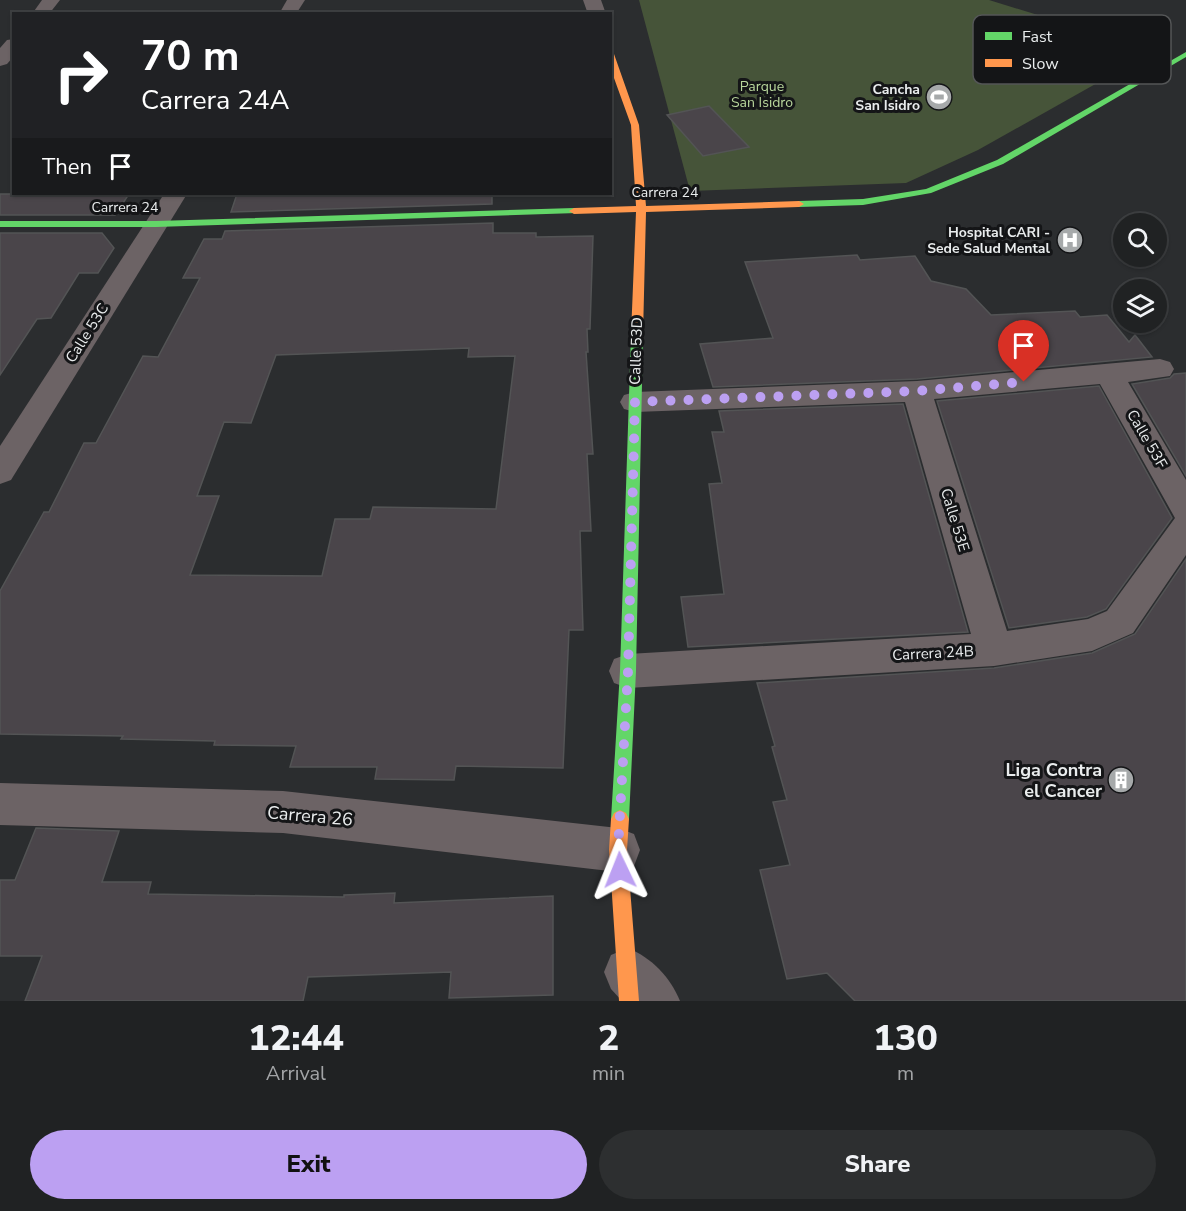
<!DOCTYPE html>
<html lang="en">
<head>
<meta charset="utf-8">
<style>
	:root { --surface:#202223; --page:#2d2f30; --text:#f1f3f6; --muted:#a2a4a6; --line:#3d3f41; --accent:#bca0f2 }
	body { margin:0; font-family:"Nunito Sans",sans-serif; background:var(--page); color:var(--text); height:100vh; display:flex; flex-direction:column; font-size:22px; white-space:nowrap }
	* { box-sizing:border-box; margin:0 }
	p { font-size:20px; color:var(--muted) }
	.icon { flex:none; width:33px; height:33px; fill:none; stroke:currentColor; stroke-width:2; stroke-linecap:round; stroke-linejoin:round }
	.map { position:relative; height:1001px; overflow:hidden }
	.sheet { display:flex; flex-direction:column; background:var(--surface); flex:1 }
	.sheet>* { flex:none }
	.banner { position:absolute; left:12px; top:12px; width:600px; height:183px; border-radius:0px; box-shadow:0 2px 4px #0004,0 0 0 2px var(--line); background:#202124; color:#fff; overflow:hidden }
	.tools { position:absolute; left:1113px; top:213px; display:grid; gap:12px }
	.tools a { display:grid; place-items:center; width:54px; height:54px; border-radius:50%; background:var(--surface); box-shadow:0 2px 4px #0004,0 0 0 2px var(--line); font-size:30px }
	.pin { position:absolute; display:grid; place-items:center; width:51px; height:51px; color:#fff; margin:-62px -26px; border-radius:50% 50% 50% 0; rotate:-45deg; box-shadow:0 0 6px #0007 }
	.pin .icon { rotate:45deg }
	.me { position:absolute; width:66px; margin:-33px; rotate:358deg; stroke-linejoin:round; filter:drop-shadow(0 0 4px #0008) }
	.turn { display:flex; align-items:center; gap:21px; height:126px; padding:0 30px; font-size:27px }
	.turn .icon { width:78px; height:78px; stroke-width:2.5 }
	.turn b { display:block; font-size:42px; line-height:51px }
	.then { display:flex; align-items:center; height:57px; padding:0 30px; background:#0003; gap:12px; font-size:22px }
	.eta { display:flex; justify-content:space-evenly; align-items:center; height:102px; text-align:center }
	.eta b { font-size:36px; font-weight:800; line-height:42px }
	.cta { display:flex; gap:12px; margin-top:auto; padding:12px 30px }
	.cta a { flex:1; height:69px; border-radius:36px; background:var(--accent); color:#111; font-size:24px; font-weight:800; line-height:69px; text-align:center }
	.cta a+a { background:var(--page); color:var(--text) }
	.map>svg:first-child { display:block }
	.green { fill:#465439 }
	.building { fill:#4a454a; stroke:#535455; stroke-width:1.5; fill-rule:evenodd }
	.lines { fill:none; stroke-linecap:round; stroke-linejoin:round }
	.street { fill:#6c6365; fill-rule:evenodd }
	.fast { fill:#63d668; fill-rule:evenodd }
	.slow { fill:#ff974d; fill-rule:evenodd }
	.route { stroke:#bca0f2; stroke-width:10; stroke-dasharray:0 18 }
	.labels { text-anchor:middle; stroke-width:6; stroke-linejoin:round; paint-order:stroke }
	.far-park-label { font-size:14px; fill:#b9d79c; stroke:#141517 }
	.far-poi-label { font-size:14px; font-weight:bold; fill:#e9eced; stroke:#141517; text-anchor:end }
	.far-street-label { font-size:14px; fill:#e9eced; stroke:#141517 }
	.street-label { font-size:15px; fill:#e9eced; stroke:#141517 }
	.near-poi-label { font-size:18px; font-weight:bold; fill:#e9eced; stroke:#141517; text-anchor:end }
	.near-street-label { font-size:18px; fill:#e9eced; stroke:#141517 }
	.key { fill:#141517; stroke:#545657; stroke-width:1.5 }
	.key-label { font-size:16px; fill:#e9eced }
</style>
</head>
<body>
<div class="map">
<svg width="1186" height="1001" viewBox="0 0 1186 1001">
	<rect width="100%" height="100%" fill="#2b2d2f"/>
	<!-- green -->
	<path class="green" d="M639,0H989L1154,51L978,150L906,183L690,191Z"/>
	<!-- building -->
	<g class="building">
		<path d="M709,106L749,147L703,156L667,115Z"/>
		<path d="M0,194H129L115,215H0Z"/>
		<path d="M237,194H492V204L231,212Z"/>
		<path d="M493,223V233H536V237L593,236L590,329H587L588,352H586L593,454H587L591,531H580L583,630H569L563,768L456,766L454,780L375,779L377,767H290L296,746L214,745L215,741L121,739L123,736L0,734V591L44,512H49L84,443H96L143,356L158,357L200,278H183L204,239H222L225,231ZM469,348L468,357L515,356L496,509L373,507L370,519H335L322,576L190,575L219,496H197L224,422L251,423L276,355Z"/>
		<path d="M0,233H102L114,248L98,273H79L51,318L37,319L0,375Z"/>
		<path d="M857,255L860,260L915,256L931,281L966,289L991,315L1075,311L1080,317L1107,315L1129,342L1135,335L1152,357L917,379L713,387L700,344L773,338L745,262Z"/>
		<path d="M1186,373V476L1132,384L1170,378L1174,374Z"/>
		<path d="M1099,386L1172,518L1106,609L1087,617L1009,628L937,401Z"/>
		<path d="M903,404L968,632L688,647L681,597L724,594L709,484L722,483L712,432H724L719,411Z"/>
		<path d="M1186,559V1001H855L827,973L787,979L760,870L790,865L773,802L787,800L772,747L775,746L757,683L994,668L1092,653L1135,634Z"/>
		<path d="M36,828L119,831L102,882H151L148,894L344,897V895L395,893L394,903L553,896V995L449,998L451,972L308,977L303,1001H25L42,956H0V880H15Z"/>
	</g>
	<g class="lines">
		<!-- street -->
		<g class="street">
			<path d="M42,0H60L49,14H32Z"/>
			<path d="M287,0H305L296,14H279Z"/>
			<path d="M583,0H601L606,14H588Z"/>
			<path d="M14,39V56L7,64L0,66V48L7,40Z"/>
			<path d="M164,194H187L11,480L0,484V446Z"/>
			<path d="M1160,359L1170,362L1174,369L1170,376L1128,382L1186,480V555L1133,633L1092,651L994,666L628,688L614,683L609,671L614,659L628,654L971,634L905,402L635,412L624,409L620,402L624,395L635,392L917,381ZM1100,384L1175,518L1107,611L1088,619L1007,631L934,399Z"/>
			<path d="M0,783L283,791L618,828L634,834L640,850L634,866L618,872L283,833L0,825Z"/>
			<path d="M628,948C652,958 670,977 680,1001H622L611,989L604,972L611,955Z"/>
		</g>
		<!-- fast -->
		<g class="fast">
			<path d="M1186,52V57L1003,164L931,193L863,205L799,207L794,204L799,201L863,199L926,189L997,160Z"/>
			<path d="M574,208L579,211L577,213L156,227H0V221H156Z"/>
			<path d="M637,331L643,335L636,671L629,819L626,825L620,828L614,825L611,819L620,671L631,335Z"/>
		</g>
		<!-- slow -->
		<g class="slow">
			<path d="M610,52L614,54L639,125L646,206L799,201L804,204L799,207L646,212L643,335L637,339L631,335L636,212L574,214L569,211L574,208L636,206L631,125L610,67Z"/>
			<path d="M620,810L626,813L629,819L627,850L639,1001H619L609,850L611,819L614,813Z"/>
		</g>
	</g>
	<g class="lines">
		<!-- route -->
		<path class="route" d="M620,870L618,850L628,671L635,402L917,391L1024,382"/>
	</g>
	<!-- icons -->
	<defs>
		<symbol id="stadium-disc" viewBox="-11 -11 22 22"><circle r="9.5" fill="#a6a9aa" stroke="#141517"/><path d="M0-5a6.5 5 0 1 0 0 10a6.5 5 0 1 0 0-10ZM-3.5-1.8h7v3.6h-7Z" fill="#fff"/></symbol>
		<symbol id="hospital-disc" viewBox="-11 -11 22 22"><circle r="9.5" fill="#a6a9aa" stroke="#141517"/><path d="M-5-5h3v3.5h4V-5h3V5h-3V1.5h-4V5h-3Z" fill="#fff"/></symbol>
		<symbol id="building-disc" viewBox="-11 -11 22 22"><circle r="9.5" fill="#a6a9aa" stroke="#141517"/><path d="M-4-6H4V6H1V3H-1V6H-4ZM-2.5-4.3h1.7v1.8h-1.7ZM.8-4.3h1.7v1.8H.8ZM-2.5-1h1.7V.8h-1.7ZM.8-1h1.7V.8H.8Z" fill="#fff"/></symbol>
	</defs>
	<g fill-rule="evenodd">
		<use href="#stadium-disc" x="924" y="82" width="30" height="30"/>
		<use href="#hospital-disc" x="1055" y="225" width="30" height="30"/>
		<use href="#building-disc" x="1106" y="765" width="30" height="30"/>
	</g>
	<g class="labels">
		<!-- far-park labels -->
		<g class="far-park-label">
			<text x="762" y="91">Parque<tspan x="762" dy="16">San Isidro</tspan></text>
		</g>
		<!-- far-poi labels -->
		<g class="far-poi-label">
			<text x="920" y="94">Cancha<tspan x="920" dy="16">San Isidro</tspan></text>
			<text x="1050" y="237">Hospital CARI -<tspan x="1050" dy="16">Sede Salud Mental</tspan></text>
		</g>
		<!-- far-street labels -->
		<g class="far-street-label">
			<text x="665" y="197">Carrera 24</text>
			<text x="125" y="212">Carrera 24</text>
		</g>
		<!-- street labels -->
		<g class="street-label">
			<text transform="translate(87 333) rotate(-58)" y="5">Calle 53C</text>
			<text transform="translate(636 351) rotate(-88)" y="5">Calle 53D</text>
			<text transform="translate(1147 439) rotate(60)" y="5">Calle 53F</text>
			<text transform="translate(955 520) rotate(73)" y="5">Calle 53E</text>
			<text transform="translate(933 653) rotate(-3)" y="5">Carrera 24B</text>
		</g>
		<!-- near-poi labels -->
		<g class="near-poi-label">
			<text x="1102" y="776">Liga Contra<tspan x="1102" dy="21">el Cancer</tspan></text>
		</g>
		<!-- near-street labels -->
		<g class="near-street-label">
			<text transform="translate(310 816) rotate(5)" y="6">Carrera 26</text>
		</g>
	</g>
	<!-- legend -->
	<rect x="973" y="15" width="198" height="69" rx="9" class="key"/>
	<rect x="985" y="32" width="27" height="8" fill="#63d668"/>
	<rect x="985" y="59" width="27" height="8" fill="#ff974d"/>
	<g class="key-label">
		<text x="1022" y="42">Fast</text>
		<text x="1022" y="69">Slow</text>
	</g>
</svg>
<div class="tools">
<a><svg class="icon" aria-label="search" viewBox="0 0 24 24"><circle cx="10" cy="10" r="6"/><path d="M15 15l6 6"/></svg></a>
<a><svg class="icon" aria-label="layers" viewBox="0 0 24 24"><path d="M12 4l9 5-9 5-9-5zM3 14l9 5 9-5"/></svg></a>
</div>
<div class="pin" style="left:1024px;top:382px;background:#d93025"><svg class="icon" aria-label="arrive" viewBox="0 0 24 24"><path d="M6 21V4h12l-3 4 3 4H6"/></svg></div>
<svg class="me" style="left:620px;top:870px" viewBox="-20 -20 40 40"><path d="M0-17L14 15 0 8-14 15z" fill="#bca0f2" stroke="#fff" stroke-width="4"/></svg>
<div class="banner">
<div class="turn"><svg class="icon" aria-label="right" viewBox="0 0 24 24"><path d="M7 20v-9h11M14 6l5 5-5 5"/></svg><div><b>70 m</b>Carrera 24A</div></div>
<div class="then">Then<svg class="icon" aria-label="arrive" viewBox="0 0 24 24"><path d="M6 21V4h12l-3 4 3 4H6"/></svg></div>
</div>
</div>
<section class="sheet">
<div class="eta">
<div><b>12:44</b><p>Arrival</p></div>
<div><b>2</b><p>min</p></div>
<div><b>130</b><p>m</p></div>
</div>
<div class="cta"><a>Exit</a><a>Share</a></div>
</section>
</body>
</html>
